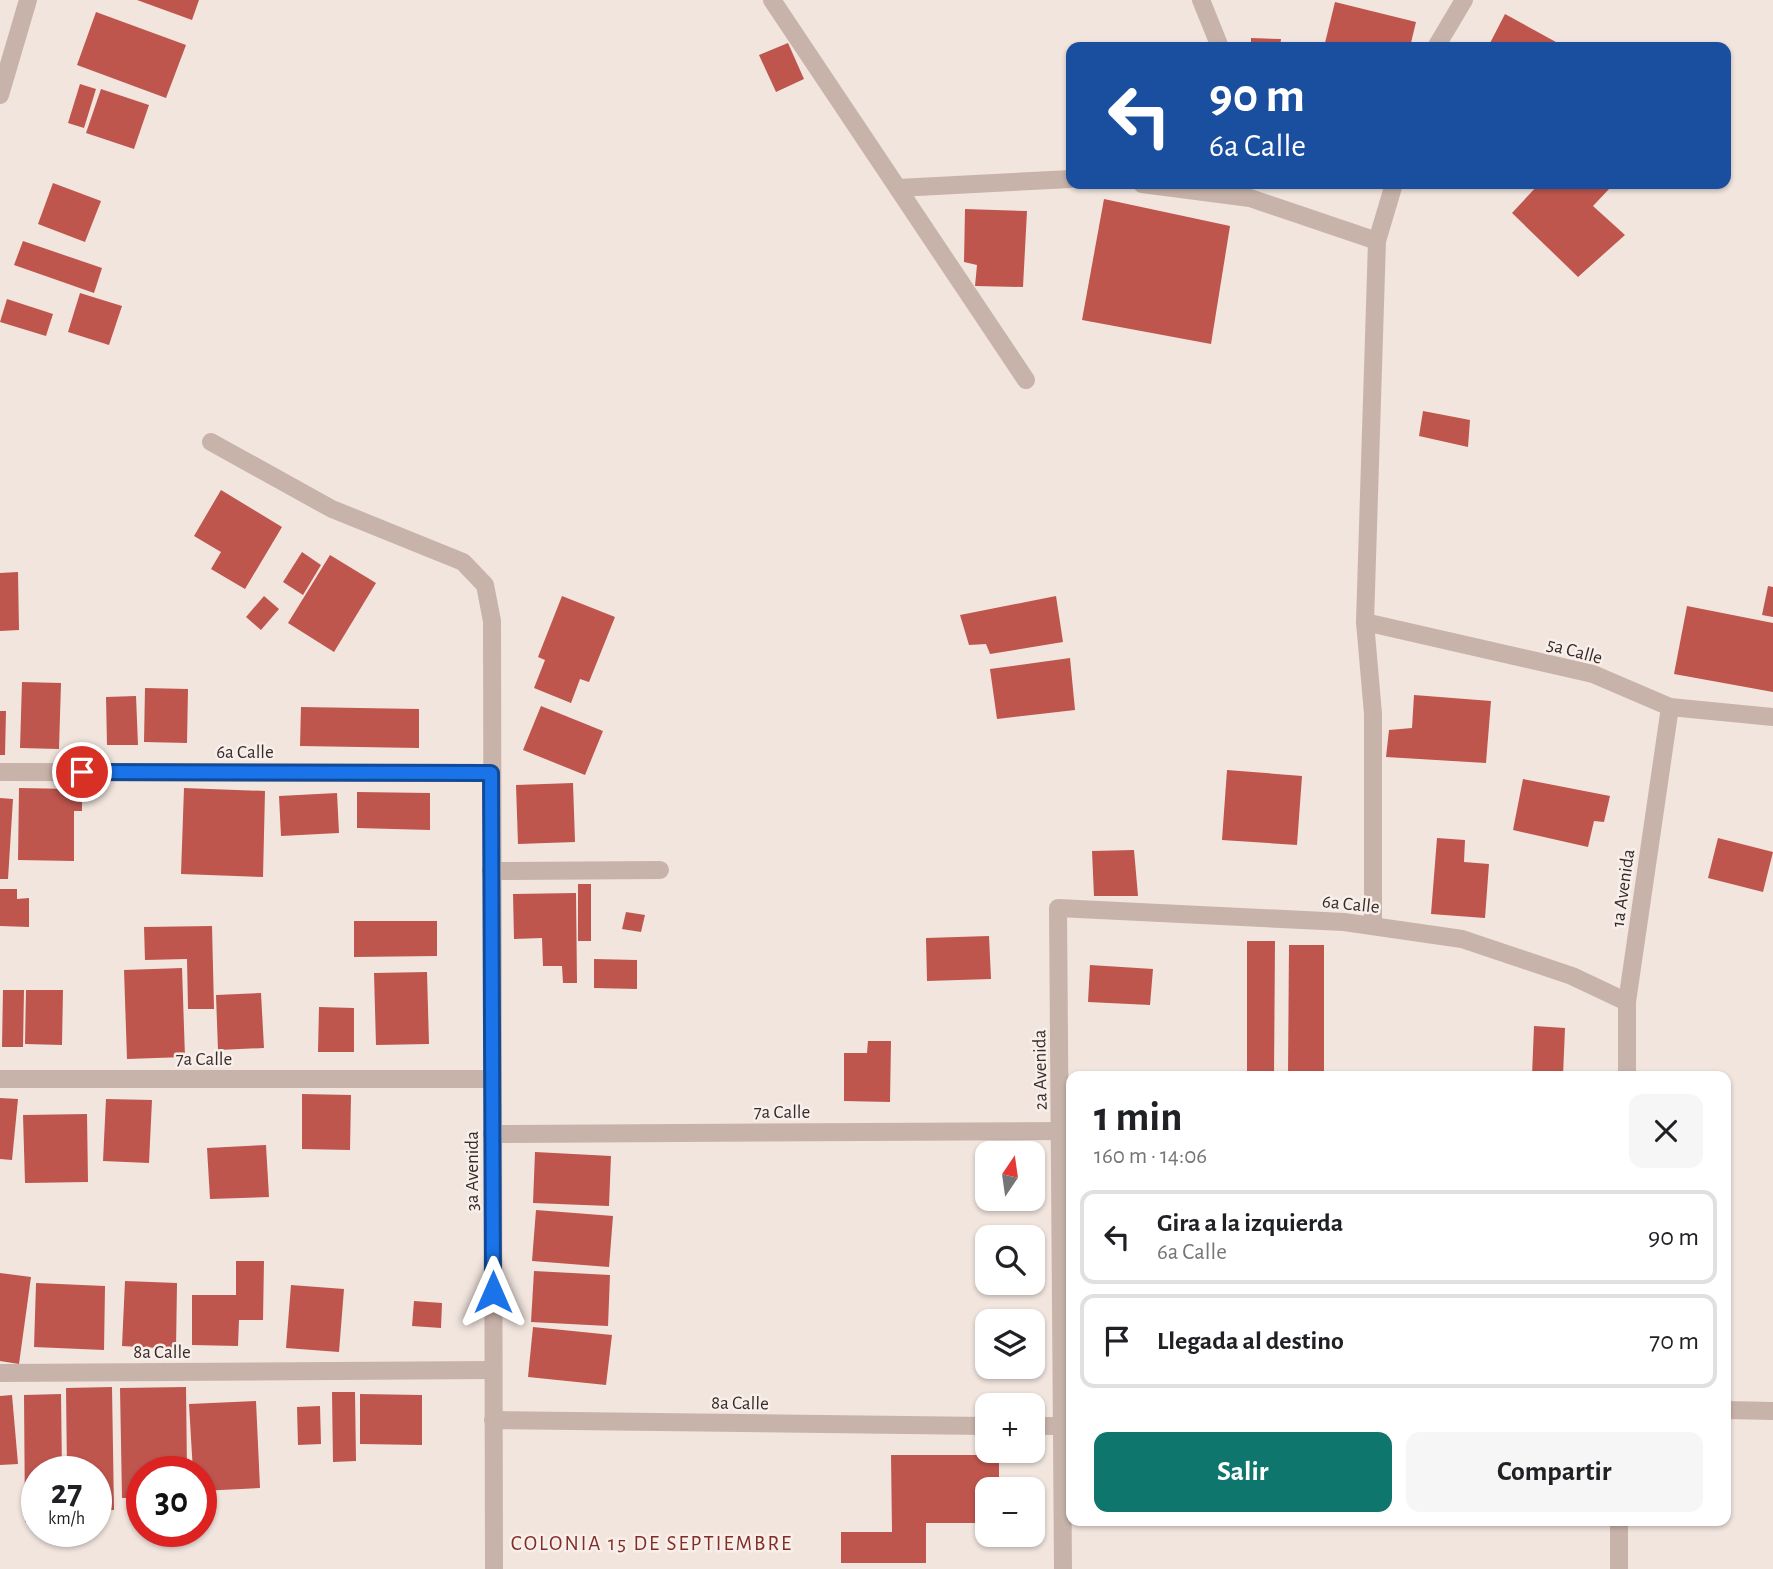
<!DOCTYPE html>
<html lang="es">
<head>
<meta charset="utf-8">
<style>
	:root { --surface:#fff; --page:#f6f6f6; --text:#202124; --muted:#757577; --line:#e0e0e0; --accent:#0f766e }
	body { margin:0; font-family:"Alegreya Sans",sans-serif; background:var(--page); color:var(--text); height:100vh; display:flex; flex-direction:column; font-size:26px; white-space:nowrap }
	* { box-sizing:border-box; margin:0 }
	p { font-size:23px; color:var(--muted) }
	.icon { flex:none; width:38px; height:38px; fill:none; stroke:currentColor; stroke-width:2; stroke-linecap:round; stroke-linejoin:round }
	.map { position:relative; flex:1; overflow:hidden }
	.sheet { position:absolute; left:1066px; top:1071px; width:665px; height:455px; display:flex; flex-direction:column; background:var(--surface); border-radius:14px; box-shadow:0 2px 5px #0004 }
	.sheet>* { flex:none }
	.hud { position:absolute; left:1066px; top:42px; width:665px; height:147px; border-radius:14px; box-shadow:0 2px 5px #0004; background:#1a4fa0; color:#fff; overflow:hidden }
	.needle { width:46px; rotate:13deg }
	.fabs { position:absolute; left:975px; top:1141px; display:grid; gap:14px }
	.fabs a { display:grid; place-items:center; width:70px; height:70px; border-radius:14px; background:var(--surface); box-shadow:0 2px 5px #0004; font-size:35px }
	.speed { position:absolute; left:21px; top:1456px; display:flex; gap:14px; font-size:35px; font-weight:700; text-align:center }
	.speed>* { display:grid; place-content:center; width:91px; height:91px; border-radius:50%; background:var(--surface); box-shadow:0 2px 5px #0004; line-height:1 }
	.speed small { font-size:18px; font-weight:400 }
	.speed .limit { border:10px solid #d22; background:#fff; color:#111 }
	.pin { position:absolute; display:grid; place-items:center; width:60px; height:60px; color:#fff; margin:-30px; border:4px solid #fff; border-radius:50%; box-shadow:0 2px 7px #0007 }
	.me { position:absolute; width:77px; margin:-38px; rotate:0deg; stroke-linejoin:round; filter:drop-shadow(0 0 5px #0008) }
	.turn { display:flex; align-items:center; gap:24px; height:147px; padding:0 28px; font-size:32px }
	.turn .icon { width:91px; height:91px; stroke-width:2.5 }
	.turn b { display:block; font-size:49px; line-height:60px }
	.round { display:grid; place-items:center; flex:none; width:74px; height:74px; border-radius:14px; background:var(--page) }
	.summary { display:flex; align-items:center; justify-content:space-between; height:119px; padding:0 28px }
	h1 { font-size:42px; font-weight:700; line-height:52px }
	.primary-button { display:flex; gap:14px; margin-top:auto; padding:14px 28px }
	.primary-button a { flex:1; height:80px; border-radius:14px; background:var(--accent); color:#fff; font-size:28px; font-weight:700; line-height:80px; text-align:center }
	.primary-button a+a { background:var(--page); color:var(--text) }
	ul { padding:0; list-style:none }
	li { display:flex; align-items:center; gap:21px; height:94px; margin:0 14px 10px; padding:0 14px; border:4px solid var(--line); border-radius:14px }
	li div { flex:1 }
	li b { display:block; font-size:26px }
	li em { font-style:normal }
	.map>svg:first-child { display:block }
	.building { fill:#bf564e }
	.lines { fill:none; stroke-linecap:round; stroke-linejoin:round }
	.street { stroke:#c8b3aa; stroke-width:18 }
	.route-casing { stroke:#114b97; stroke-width:18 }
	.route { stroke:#1a73e8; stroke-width:12 }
	.labels { text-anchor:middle; stroke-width:5; stroke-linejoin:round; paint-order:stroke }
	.street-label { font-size:19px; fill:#362b29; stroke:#f9efea }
	.neighbourhood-label { font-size:21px; letter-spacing:2px; fill:#812d27; stroke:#f9efea }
</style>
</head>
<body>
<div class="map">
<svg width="1773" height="1569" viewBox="0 0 1773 1569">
	<rect width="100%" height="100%" fill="#f1e5de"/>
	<!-- building -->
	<g class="building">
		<path d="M137,0H199L192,20Z"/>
		<path d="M1335,2L1416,22L1410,47H1324Z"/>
		<path d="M96,12L186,45L166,98L77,65Z"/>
		<path d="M1505,14L1565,47H1488Z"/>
		<path d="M1251,38L1281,39L1280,47H1251Z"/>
		<path d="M788,43L804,79L776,92L759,55Z"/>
		<path d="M80,84L96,89L84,128L68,123Z"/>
		<path d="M101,89L149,105L134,149L86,133Z"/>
		<path d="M53,183L101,201L85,242L38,224Z"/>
		<path d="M1539,184H1604L1609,189L1593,206L1625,235L1578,277L1512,213Z"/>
		<path d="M1104,199L1230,226L1211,344L1082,320Z"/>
		<path d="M965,209L1027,211L1023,287L975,286L977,265L964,262Z"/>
		<path d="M23,241L102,268L94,293L14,265Z"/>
		<path d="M80,293L122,306L109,345L68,332Z"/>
		<path d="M7,299L53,314L46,336L0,322Z"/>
		<path d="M1423,411L1470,420L1468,447L1419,436Z"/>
		<path d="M221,490L282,527L245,589L211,569L221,552L194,536Z"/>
		<path d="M302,552L321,565L303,595L283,582Z"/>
		<path d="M330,555L376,583L334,652L288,623Z"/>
		<path d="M18,572L19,630L0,631V573Z"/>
		<path d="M1768,586L1773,587V617L1762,615Z"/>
		<path d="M264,596L279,609L261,630L246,617Z"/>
		<path d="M562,596L615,617L589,682L580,679L571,703L534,688L545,660L538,657Z"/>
		<path d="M1056,596L1063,642L990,654L986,644L969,645L960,615Z"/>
		<path d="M1687,606L1773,623V692L1674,674Z"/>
		<path d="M1070,658L1075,710L997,719L990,669Z"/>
		<path d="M22,682L61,683L59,749L20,748Z"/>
		<path d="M145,688L188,689L187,743L144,742Z"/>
		<path d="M1414,695L1491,701L1486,763L1386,757L1389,730L1412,728Z"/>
		<path d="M136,696L138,745H107L106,697Z"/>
		<path d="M541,706L603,731L585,775L523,750Z"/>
		<path d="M301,707L419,709V748L300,746Z"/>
		<path d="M0,711H6L5,755H0Z"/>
		<path d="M1227,770L1302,776L1297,845L1222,840Z"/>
		<path d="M1523,779L1610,796L1604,822L1594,821L1588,847L1513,830Z"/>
		<path d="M573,783L575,842L518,844L516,785Z"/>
		<path d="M19,788L73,789V796H82V811H74V861L18,860Z"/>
		<path d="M184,788L265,791L263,877L181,874Z"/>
		<path d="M357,792L430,793V830L357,828Z"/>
		<path d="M337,793L339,833L281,836L279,796Z"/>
		<path d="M0,798L13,799L8,879H0Z"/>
		<path d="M1437,838L1465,840L1464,862L1489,864L1485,918L1431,914Z"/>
		<path d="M1718,838L1773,852L1763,892L1708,878Z"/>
		<path d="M1134,850L1138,896H1094L1092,851Z"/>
		<rect x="578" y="884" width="13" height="57"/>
		<path d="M0,889H17V899L29,898V927L0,926Z"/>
		<path d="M576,893L577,983H563L562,966H543L542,938L514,939L513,894Z"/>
		<path d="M626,912L645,915L641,932L622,929Z"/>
		<path d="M354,921H437V956L354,957Z"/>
		<path d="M212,926L214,1009H188L187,959L145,960L144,927Z"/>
		<path d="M989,936L991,979L927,981L926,938Z"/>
		<path d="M1247,941H1275L1274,1076H1247Z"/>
		<path d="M1289,945H1324V1076H1288Z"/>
		<path d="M594,959L637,960V989L594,988Z"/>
		<path d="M1090,965L1153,969L1150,1005L1088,1002Z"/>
		<path d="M182,968L185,1057L127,1059L124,970Z"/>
		<path d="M427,972L429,1044L376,1045L374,973Z"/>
		<path d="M3,990H24L23,1047H2Z"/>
		<path d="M26,990H63L62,1045L25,1044Z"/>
		<path d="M261,993L264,1048L218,1050L216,995Z"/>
		<path d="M319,1007L354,1008V1052H318Z"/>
		<path d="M1534,1026L1565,1028L1563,1076H1532Z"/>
		<path d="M868,1041H891L890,1102L844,1101V1053H867Z"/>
		<path d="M302,1094L351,1095L350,1150L302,1149Z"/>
		<path d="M0,1098L18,1099L12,1160L0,1159Z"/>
		<path d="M106,1099L152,1100L149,1163L103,1161Z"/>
		<path d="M87,1114L88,1182L25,1183L23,1115Z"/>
		<path d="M266,1145L269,1197L210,1199L207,1148Z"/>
		<path d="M535,1152L611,1156L609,1206L533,1203Z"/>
		<path d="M536,1210L613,1216L609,1267L532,1261Z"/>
		<path d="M236,1261H264L263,1320H239L238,1346L192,1345V1295H236Z"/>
		<path d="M534,1271L610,1275L608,1326L531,1322Z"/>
		<path d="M0,1273L31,1277L19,1364L0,1361Z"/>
		<path d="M125,1281L177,1283L176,1349L122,1346Z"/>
		<path d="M36,1283L105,1286L104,1350L34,1347Z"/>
		<path d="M291,1285L344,1289L339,1352L286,1348Z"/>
		<path d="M414,1301L442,1303L441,1328L412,1326Z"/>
		<path d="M533,1327L612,1335L606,1385L528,1377Z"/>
		<path d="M112,1387L114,1510H96V1472H67L66,1388Z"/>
		<path d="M186,1387L187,1472H142V1498H122L120,1388Z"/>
		<path d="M332,1392H355L356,1461L333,1462Z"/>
		<path d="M61,1394L62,1472H37V1522H25L24,1395Z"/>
		<path d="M360,1394L422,1395V1445L360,1444Z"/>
		<path d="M12,1395L18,1464L0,1465V1396Z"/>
		<path d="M256,1401L260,1488L201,1491V1472H193L189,1404Z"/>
		<path d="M320,1406L321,1444L298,1445L297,1407Z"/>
		<path d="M891,1455H999V1489H987V1523H926V1563H841V1532H892Z"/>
	</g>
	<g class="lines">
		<!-- street -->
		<g class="street">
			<path d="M772,0L1026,380"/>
			<path d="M1201,0L1220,47"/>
			<path d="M1436,47L1464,0"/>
			<path d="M0,95L28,0"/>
			<path d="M1142,184L1250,198L1377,241"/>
			<path d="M898,188L1071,179"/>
			<path d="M211,442L332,509L463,562L485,585L492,621L494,1569"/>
			<path d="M1365,622L1593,674L1670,707L1773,717"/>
			<path d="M0,772L491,773"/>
			<path d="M491,871L660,870"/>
			<path d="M1373,926V714L1365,622L1377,241L1394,184"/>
			<path d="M1627,1076V1002L1670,707"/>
			<path d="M0,1079H492"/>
			<path d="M492,1134L1071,1131"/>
			<path d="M0,1373L493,1370"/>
			<path d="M1726,1410L1773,1411"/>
			<path d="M493,1420L987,1426"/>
			<path d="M1032,1426H1071"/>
			<path d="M1619,1521V1569"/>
			<path d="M1063,1569L1058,908L1344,922L1462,939L1572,976L1627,1002"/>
		</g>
	</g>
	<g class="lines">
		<defs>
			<path id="route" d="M82,772L491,773L493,1292"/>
		</defs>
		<!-- route casing -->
		<use href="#route" class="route-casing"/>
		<!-- route -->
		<use href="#route" class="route"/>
	</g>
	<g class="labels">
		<!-- street labels -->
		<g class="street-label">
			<text transform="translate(1575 650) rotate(15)" y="7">5a Calle</text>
			<text x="245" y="758">6a Calle</text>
			<text transform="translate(1622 888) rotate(-82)" y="7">1a Avenida</text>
			<text transform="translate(1351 903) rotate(6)" y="7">6a Calle</text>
			<text x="204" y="1065">7a Calle</text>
			<text transform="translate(1039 1070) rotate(-91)" y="7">2a Avenida</text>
			<text x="782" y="1118">7a Calle</text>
			<text transform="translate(471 1171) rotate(-90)" y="7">3a Avenida</text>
			<text x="162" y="1358">8a Calle</text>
			<text transform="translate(740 1402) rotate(1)" y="7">8a Calle</text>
		</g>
		<!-- neighbourhood labels -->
		<g class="neighbourhood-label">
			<text x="652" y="1550">COLONIA 15 DE SEPTIEMBRE</text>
		</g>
	</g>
</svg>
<div class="fabs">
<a><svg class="needle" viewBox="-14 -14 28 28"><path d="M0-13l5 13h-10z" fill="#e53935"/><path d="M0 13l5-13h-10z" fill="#757577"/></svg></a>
<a><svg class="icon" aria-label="search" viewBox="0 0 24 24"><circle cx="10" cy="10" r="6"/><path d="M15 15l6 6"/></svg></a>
<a><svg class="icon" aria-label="layers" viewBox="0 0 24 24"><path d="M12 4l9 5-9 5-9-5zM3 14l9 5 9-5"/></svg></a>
<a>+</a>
<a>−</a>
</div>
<div class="speed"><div>27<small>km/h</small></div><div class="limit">30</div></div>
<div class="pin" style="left:82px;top:772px;background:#d93025"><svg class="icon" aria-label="arrive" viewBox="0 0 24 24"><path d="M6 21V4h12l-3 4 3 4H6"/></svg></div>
<svg class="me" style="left:493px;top:1292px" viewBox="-20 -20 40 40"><path d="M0-17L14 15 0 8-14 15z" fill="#1a73e8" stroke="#fff" stroke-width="4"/></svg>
<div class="hud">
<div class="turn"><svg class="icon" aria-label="left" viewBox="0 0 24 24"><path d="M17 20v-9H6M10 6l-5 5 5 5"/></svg><div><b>90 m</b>6a Calle</div></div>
</div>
<section class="sheet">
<div class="summary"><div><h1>1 min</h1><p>160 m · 14:06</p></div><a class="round"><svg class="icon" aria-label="close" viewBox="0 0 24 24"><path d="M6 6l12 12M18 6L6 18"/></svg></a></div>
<ul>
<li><svg class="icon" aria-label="left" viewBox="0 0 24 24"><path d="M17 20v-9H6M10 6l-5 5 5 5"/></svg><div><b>Gira a la izquierda</b><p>6a Calle</p></div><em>90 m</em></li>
<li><svg class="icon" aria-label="arrive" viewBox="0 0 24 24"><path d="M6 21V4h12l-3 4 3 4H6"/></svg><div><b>Llegada al destino</b></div><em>70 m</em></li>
</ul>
<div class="primary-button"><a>Salir</a><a>Compartir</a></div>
</section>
</div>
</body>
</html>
